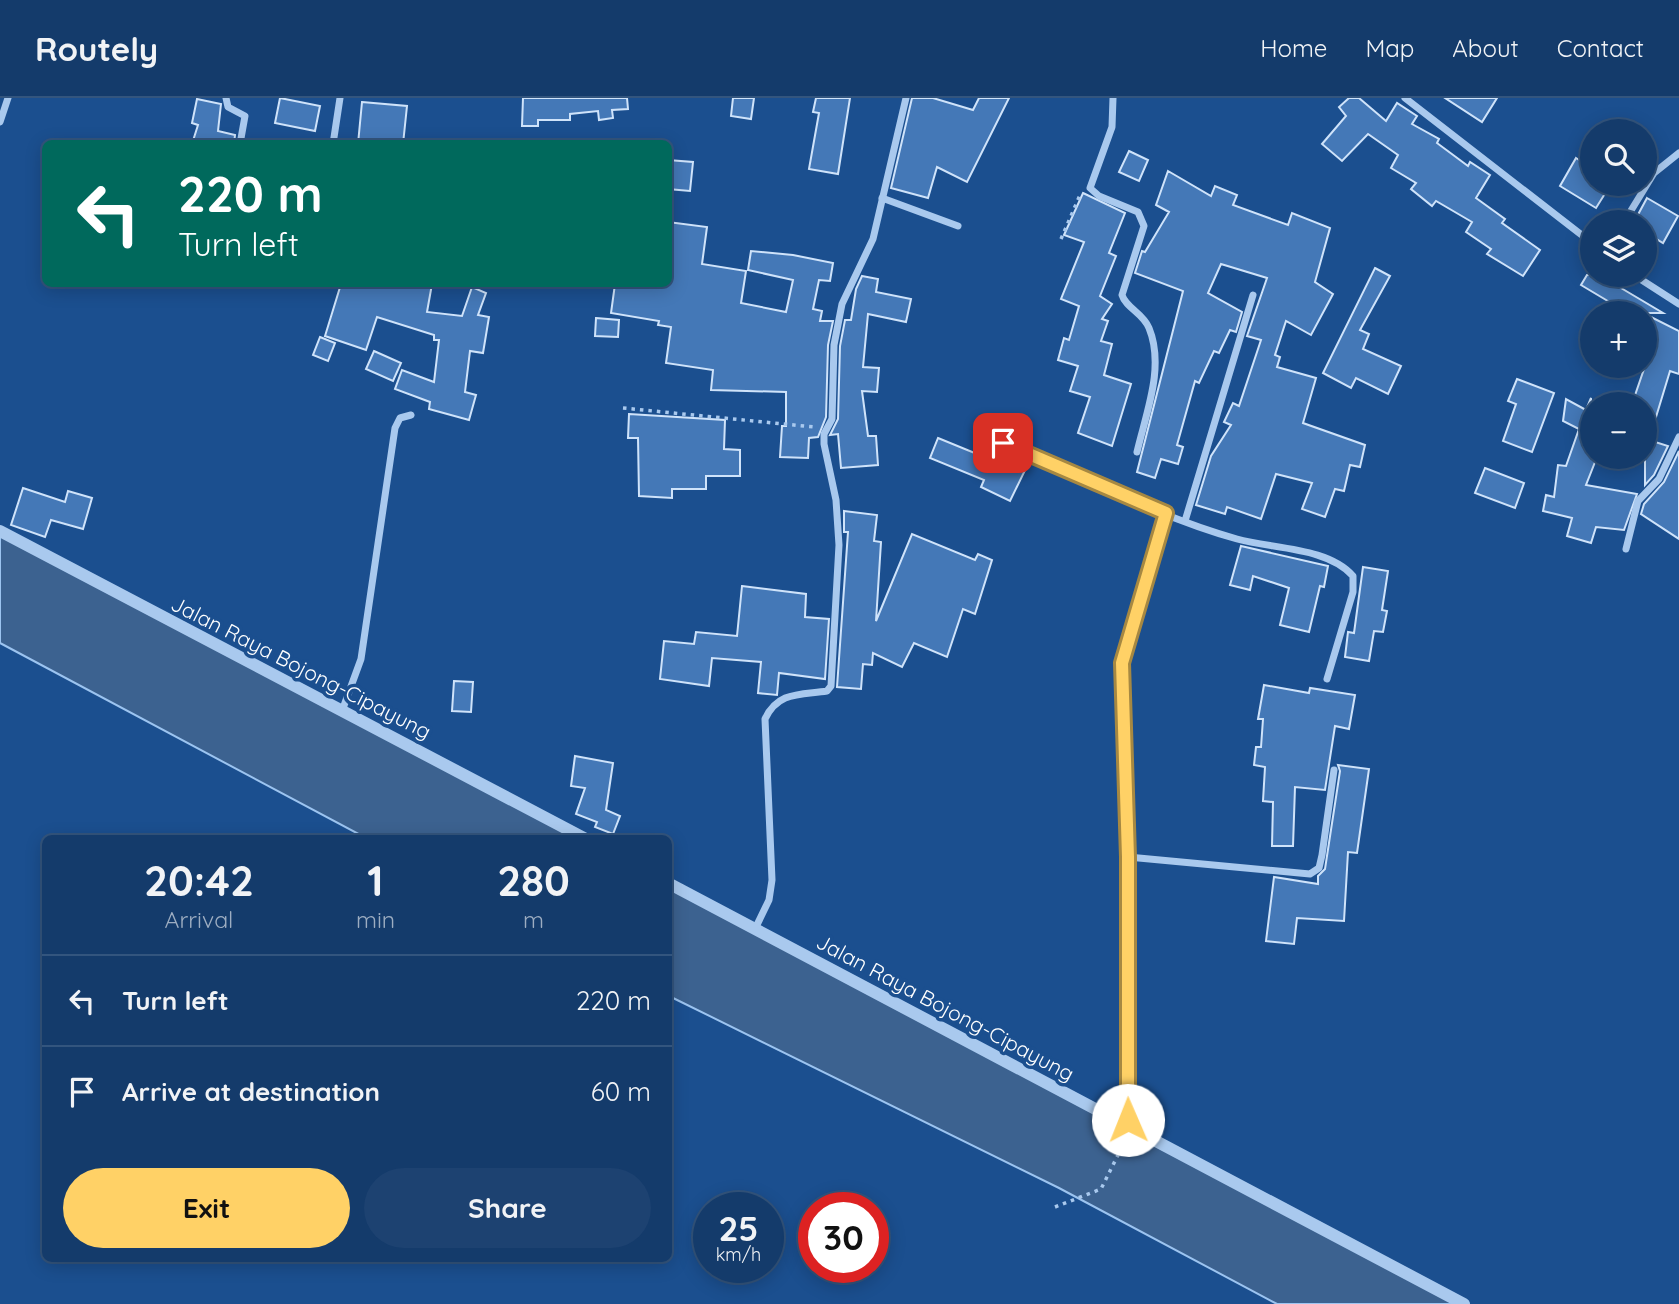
<!DOCTYPE html>
<html lang="en">
<head>
<meta charset="utf-8">
<style>
	:root { --surface:#143b6b; --page:#1d4271; --text:#f1f3f6; --muted:#9dadc1; --line:#33557e; --accent:#ffd166 }
	body { margin:0; font-family:Quicksand,sans-serif; background:var(--page); color:var(--text); height:100vh; display:flex; flex-direction:column; font-size:26px; white-space:nowrap }
	* { box-sizing:border-box; margin:0 }
	p { font-size:23px; color:var(--muted) }
	.icon { flex:none; width:38px; height:38px; fill:none; stroke:currentColor; stroke-width:2; stroke-linecap:round; stroke-linejoin:round }
	.map { position:relative; flex:1; overflow:hidden }
	.sheet { position:absolute; left:42px; top:737px; width:630px; height:427px; display:flex; flex-direction:column; background:var(--surface); border-radius:10px; box-shadow:0 4px 18px #0003,0 0 0 2px var(--line) }
	.sheet>* { flex:none }
	.banner { position:absolute; left:42px; top:42px; width:630px; height:147px; border-radius:10px; box-shadow:0 4px 18px #0003,0 0 0 2px var(--line); background:#00695c; color:#fff; overflow:hidden }
	.fabs { position:absolute; left:1580px; top:21px; display:grid; gap:14px }
	.fabs a { display:grid; place-items:center; width:77px; height:77px; border-radius:50%; background:var(--surface); box-shadow:0 4px 18px #0003,0 0 0 2px var(--line); font-size:35px }
	.speed { position:absolute; left:693px; top:1094px; display:flex; gap:14px; font-size:35px; font-weight:700; text-align:center }
	.speed>* { display:grid; place-content:center; width:91px; height:91px; border-radius:50%; background:var(--surface); box-shadow:0 4px 18px #0003,0 0 0 2px var(--line); line-height:1 }
	.speed small { font-size:18px; font-weight:400 }
	.speed .limit { border:10px solid #d22; background:#fff; color:#111 }
	.pin { position:absolute; display:grid; place-items:center; width:60px; height:60px; color:#fff; margin:-30px; border-radius:14px; box-shadow:0 4px 10px #0006 }
	.me { position:absolute; width:77px; margin:-38px; rotate:359deg; stroke-linejoin:round; filter:drop-shadow(0 0 5px #0008) }
	.turn { display:flex; align-items:center; gap:24px; height:147px; padding:0 21px; font-size:32px }
	.turn .icon { width:91px; height:91px; stroke-width:2.5 }
	.turn b { display:block; font-size:49px; line-height:60px }
	.eta { display:flex; justify-content:space-evenly; align-items:center; height:119px; text-align:center }
	.eta b { font-size:42px; font-weight:800; line-height:49px }
	.action { display:flex; gap:14px; margin-top:auto; padding:14px 21px }
	.action a { flex:1; height:80px; border-radius:42px; background:var(--accent); color:#111; font-size:28px; font-weight:800; line-height:80px; text-align:center }
	.action a+a { background:var(--page); color:var(--text) }
	ul { padding:0; list-style:none }
	li { display:flex; align-items:center; gap:21px; height:91px; padding:0 21px; border-top:2px solid var(--line) }
	li div { flex:1 }
	li b { display:block; font-size:26px }
	li em { font-style:normal }
	header { display:flex; align-items:center; gap:42px; box-sizing:border-box; height:98px; padding:0 35px; background:var(--surface); border-bottom:2px solid var(--line) }
	header strong { font-size:33px }
	nav { display:flex; gap:38px; margin-inline-start:auto; font-size:24px }
	.map>svg:first-child { display:block }
	.water { fill:#3c6290; stroke:#9cc4f0; stroke-width:2 }
	.building { fill:#4478b7; stroke:#cfe3fa; stroke-width:2 }
	.lines { fill:none; stroke-linecap:round; stroke-linejoin:round }
	.path { stroke:#a9c9ee; stroke-width:3.5; stroke-dasharray:3.5 5; stroke-linecap:butt }
	.minor { stroke:#a9c9ee; stroke-width:7 }
	.tertiary { stroke:#a9c9ee; stroke-width:12 }
	.route-casing { stroke:#a68842; stroke-width:18 }
	.route { stroke:#ffd166; stroke-width:12 }
	.labels { text-anchor:middle; stroke-width:7; stroke-linejoin:round; paint-order:stroke }
	.street-label { font-size:21px; fill:#fff; stroke:#1b4f8f }
</style>
</head>
<body>
<header>
<strong>Routely</strong>
<nav><a>Home</a><a>Map</a><a>About</a><a>Contact</a></nav>
</header>
<div class="map">
<svg width="1679" height="1206" viewBox="0 0 1679 1206">
	<rect width="100%" height="100%" fill="#1b4f8f"/>
	<!-- water -->
	<g class="water">
		<path d="M0,430L584,740H366L0,545Z"/>
		<path d="M668,785L1462,1206H1277L1059,1090L669,898Z"/>
	</g>
	<!-- building -->
	<g class="building">
		<path d="M280,0L320,8L315,33L275,25Z"/>
		<path d="M523,0H627L628,11L612,12L613,20L599,22L598,13L570,16V22H538V28H522Z"/>
		<path d="M733,0H754L751,21L731,18Z"/>
		<path d="M816,0H850L838,76L809,71L819,15L813,14Z"/>
		<path d="M912,0H933L973,12L979,0H1009L967,84L937,69L928,100L891,90Z"/>
		<path d="M1349,0H1359L1386,23L1397,5L1417,18L1412,26L1439,41L1437,45L1468,68L1470,64L1490,77L1476,100L1505,121L1502,125L1540,152L1523,178L1487,156L1491,151L1466,134L1472,124L1436,103L1432,108L1411,91L1416,85L1391,70L1398,57L1368,36L1342,63L1322,46L1346,18L1339,9Z"/>
		<path d="M1445,0H1497L1482,24Z"/>
		<path d="M197,1L221,6L218,33L235,37L234,46H192L198,27L192,25Z"/>
		<path d="M362,4L407,8L403,46H358Z"/>
		<path d="M1129,53L1148,62L1139,83L1119,74Z"/>
		<path d="M1576,60L1592,70V86H1611L1596,110L1560,88Z"/>
		<path d="M668,62L693,64L690,93L668,91Z"/>
		<path d="M1168,73L1211,98L1215,88L1237,97L1233,107L1288,127L1292,115L1330,130L1315,184L1333,196L1311,237L1286,223L1275,257L1280,259L1277,269L1316,280L1303,325L1365,347L1360,369L1350,367L1344,393L1335,391L1325,419L1302,411L1312,385L1276,376L1261,421L1227,409L1225,416L1196,407L1211,358L1231,327L1224,324L1233,305L1239,308L1261,242L1247,238L1267,180L1221,166L1208,195L1242,214L1236,234L1230,232L1219,255L1214,253L1199,285L1195,283L1177,347L1183,349L1178,366L1161,361L1155,380L1137,374L1183,193L1135,175L1142,153L1145,154L1169,114L1156,107Z"/>
		<path d="M1083,95L1125,115L1109,155L1116,158L1100,198L1112,206L1102,221L1108,223L1101,243L1112,246L1104,277L1131,286L1112,348L1078,335L1090,299L1070,293L1078,268L1058,262L1064,240L1069,242L1079,208L1061,201L1084,144L1064,137Z"/>
		<path d="M1647,100L1678,118L1663,145L1645,134V124H1634Z"/>
		<path d="M668,124L707,129L702,166L746,173L741,205L786,214L793,182L748,172L751,153L793,157L833,165L830,183L819,182L813,211L822,213L820,223H833L828,247L826,319L818,339L809,340L808,360L780,359L782,328H786V294L711,292L713,272L666,265L671,229L658,227L659,223L611,215L615,186H668Z"/>
		<path d="M1375,170L1390,178L1360,232L1369,236L1363,251L1401,268L1388,296L1356,280L1351,290L1323,275Z"/>
		<path d="M1587,177H1611L1624,185L1621,190L1663,215H1628L1581,187Z"/>
		<path d="M862,178L878,181L876,194L911,201L906,224L868,216L863,269L879,270L877,294L862,293L868,338H876L878,367L841,370L838,336L830,337L838,321L840,248L845,222H851L856,191Z"/>
		<path d="M341,186H432L427,214L462,218L472,189L486,195L478,217L489,219L483,255L470,253L465,294L476,297L469,322L429,311L430,304L395,291L402,272L434,284L439,242H434V237L377,219L366,252L325,238Z"/>
		<path d="M1645,216L1679,233V276L1670,273L1649,342L1668,348L1654,377L1645,387V306H1632L1645,268Z"/>
		<path d="M596,220L619,222L618,239L595,238Z"/>
		<path d="M320,239L335,245L328,263L313,257Z"/>
		<path d="M374,253L401,265L393,283L366,271Z"/>
		<path d="M1517,281L1554,295L1532,354L1503,343L1516,306L1508,303Z"/>
		<path d="M1591,300L1592,359H1597L1586,387L1637,396L1624,432L1596,429L1591,445L1567,438L1572,420L1543,413L1546,397L1554,399L1558,367L1566,368L1579,331L1563,323L1566,301L1586,312Z"/>
		<path d="M629,316L725,322L724,351L740,352V378H706V391H672V400L639,398L638,340H628Z"/>
		<path d="M938,340L994,363L1000,350L1029,364L1010,403L981,389L984,382L930,360Z"/>
		<path d="M1679,353V441L1641,416L1644,406L1664,384Z"/>
		<path d="M1485,370L1524,385L1515,410L1475,395Z"/>
		<path d="M23,390L65,404L68,393L92,400L83,431L51,422L45,439L11,427Z"/>
		<path d="M844,413L877,417L874,443L881,444L876,523L912,436L975,462L978,456L992,462L975,516L963,511L947,559L914,545L902,569L873,555L872,567L863,566L861,591L837,589L848,434H844Z"/>
		<path d="M1241,448L1328,468L1324,489L1320,488L1309,534L1280,527L1289,490L1253,478L1250,492L1230,487Z"/>
		<path d="M1363,469L1388,473L1382,512L1387,513L1383,534L1374,533L1369,563L1345,559L1348,534L1354,535Z"/>
		<path d="M742,488L806,496L805,519L829,521L825,581L779,575L777,597L758,595L761,564L712,560L709,588L660,581L664,543L694,546L696,534L737,538Z"/>
		<path d="M454,583L473,584L471,614L452,613Z"/>
		<path d="M1264,587L1309,595L1310,590L1355,597L1349,631L1335,628L1325,692L1295,689L1293,748H1272L1273,704L1263,703L1265,669L1254,667L1256,649H1261L1263,621H1258Z"/>
		<path d="M575,658L613,665L606,712L620,718L613,736L595,729L597,724L576,716L585,690L571,688Z"/>
		<path d="M1338,667L1369,671L1357,755L1348,754L1344,823L1297,820L1294,846L1266,843L1274,779L1318,786V778L1325,771L1340,673Z"/>
	</g>
	<g class="lines">
		<!-- path -->
		<g class="path">
			<path d="M1061,141L1080,97"/>
			<path d="M623,310L814,329"/>
			<path d="M1055,1109L1101,1091L1125,1043"/>
		</g>
		<!-- minor -->
		<g class="minor">
			<path d="M226,0L228,9L245,18L240,46"/>
			<path d="M1113,0L1112,29L1090,90L1099,98L1138,114L1144,128L1122,197C1126,210 1143,215 1149,230C1165,269 1146,315 1137,354"/>
			<path d="M1405,0L1592,145"/>
			<path d="M0,24L8,0"/>
			<path d="M333,46L340,0"/>
			<path d="M882,100L958,128"/>
			<path d="M1624,124L1654,75L1679,55"/>
			<path d="M1634,177L1679,206"/>
			<path d="M1003,345C1078,377 1158,419 1237,441C1272,451 1328,449 1353,478V494L1327,581"/>
			<path d="M1185,423L1253,197"/>
			<path d="M1626,451L1638,403L1659,381L1679,339"/>
			<path d="M342,613L361,561L395,330L400,320L411,317"/>
			<path d="M1128,759L1310,776L1319,770L1322,757L1334,672"/>
			<path d="M755,831L769,802L772,782L765,621C778,593 801,597 827,593L831,588L839,447L836,402L824,346V336L832,321L834,247L842,206L873,141L906,0"/>
			<path d="M1129,1031L1128,759L1122,565L1166,415"/>
		</g>
		<!-- tertiary -->
		<g class="tertiary">
			<path d="M0,433L584,740"/>
			<path d="M668,785L1464,1206"/>
		</g>
	</g>
	<g class="lines">
		<defs>
			<path id="route" d="M1003,345L1166,415L1122,565L1128,759V1022"/>
		</defs>
		<!-- route casing -->
		<use href="#route" class="route-casing"/>
		<!-- route -->
		<use href="#route" class="route"/>
	</g>
	<g class="labels">
		<!-- street labels -->
		<g class="street-label">
			<text transform="translate(301 570) rotate(27)" y="7">Jalan Raya Bojong-Cipayung</text>
			<text transform="translate(945 910) rotate(28)" y="7">Jalan Raya Bojong-Cipayung</text>
		</g>
	</g>
</svg>
<div class="fabs">
<a><svg class="icon" aria-label="search" viewBox="0 0 24 24"><circle cx="10" cy="10" r="6"/><path d="M15 15l6 6"/></svg></a>
<a><svg class="icon" aria-label="layers" viewBox="0 0 24 24"><path d="M12 4l9 5-9 5-9-5zM3 14l9 5 9-5"/></svg></a>
<a>+</a>
<a>−</a>
</div>
<div class="speed"><div>25<small>km/h</small></div><div class="limit">30</div></div>
<div class="pin" style="left:1003px;top:345px;background:#d93025"><svg class="icon" aria-label="arrive" viewBox="0 0 24 24"><path d="M6 21V4h12l-3 4 3 4H6"/></svg></div>
<svg class="me" style="left:1128px;top:1022px" viewBox="-20 -20 40 40"><circle r="19" fill="#fff"/><path d="M0-13L10 11 0 6-10 11z" fill="#ffd166"/></svg>
<div class="banner">
<div class="turn"><svg class="icon" aria-label="left" viewBox="0 0 24 24"><path d="M17 20v-9H6M10 6l-5 5 5 5"/></svg><div><b>220 m</b>Turn left</div></div>
</div>
<section class="sheet">
<div class="eta">
<div><b>20:42</b><p>Arrival</p></div>
<div><b>1</b><p>min</p></div>
<div><b>280</b><p>m</p></div>
</div>
<ul>
<li><svg class="icon" aria-label="left" viewBox="0 0 24 24"><path d="M17 20v-9H6M10 6l-5 5 5 5"/></svg><div><b>Turn left</b></div><em>220 m</em></li>
<li><svg class="icon" aria-label="arrive" viewBox="0 0 24 24"><path d="M6 21V4h12l-3 4 3 4H6"/></svg><div><b>Arrive at destination</b></div><em>60 m</em></li>
</ul>
<div class="action"><a>Exit</a><a>Share</a></div>
</section>
</div>
</body>
</html>
